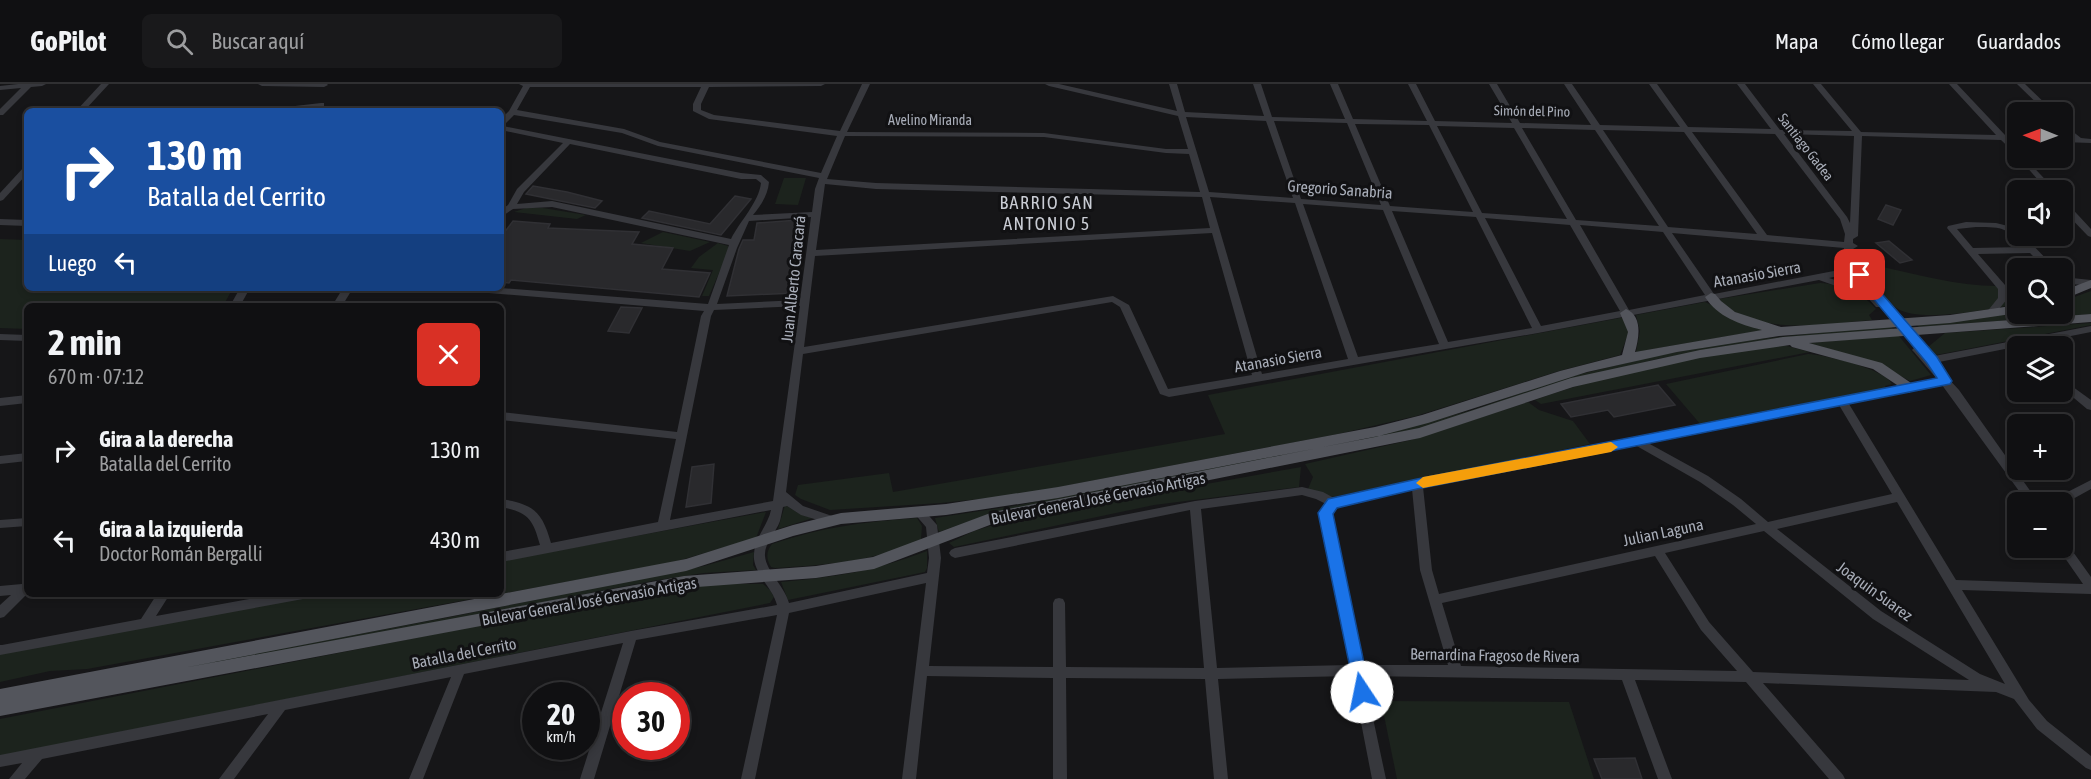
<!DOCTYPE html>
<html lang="es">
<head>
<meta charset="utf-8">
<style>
	:root { --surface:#101012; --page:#19191b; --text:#f1f3f6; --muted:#9c9d9f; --line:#303032 }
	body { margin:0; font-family:"Asap Condensed",sans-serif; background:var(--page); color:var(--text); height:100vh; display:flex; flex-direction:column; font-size:22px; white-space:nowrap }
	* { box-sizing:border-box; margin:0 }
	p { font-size:20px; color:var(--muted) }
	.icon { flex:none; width:33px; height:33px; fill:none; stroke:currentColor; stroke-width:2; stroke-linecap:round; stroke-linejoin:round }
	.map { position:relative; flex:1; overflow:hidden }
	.panel { position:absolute; left:24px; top:219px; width:480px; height:294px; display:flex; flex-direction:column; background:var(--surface); border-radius:9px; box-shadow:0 3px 9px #0003,0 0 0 2px var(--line) }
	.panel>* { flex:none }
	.banner { position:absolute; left:24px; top:24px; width:480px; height:183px; border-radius:9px; box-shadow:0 3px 9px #0003,0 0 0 2px var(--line); background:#1a4fa0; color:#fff; overflow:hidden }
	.needle { width:39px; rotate:271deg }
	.fabs { position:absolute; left:2007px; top:18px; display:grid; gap:12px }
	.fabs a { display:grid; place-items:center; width:66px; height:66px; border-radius:9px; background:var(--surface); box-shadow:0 3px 9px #0003,0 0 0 2px var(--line); font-size:30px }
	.speed { position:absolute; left:522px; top:598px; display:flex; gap:12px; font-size:30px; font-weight:700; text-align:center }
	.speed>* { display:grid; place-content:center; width:78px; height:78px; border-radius:50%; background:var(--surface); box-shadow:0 3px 9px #0003,0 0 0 2px var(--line); line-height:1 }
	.speed small { font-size:15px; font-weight:400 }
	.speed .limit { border:9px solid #d22; background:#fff; color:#111 }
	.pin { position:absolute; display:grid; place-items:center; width:51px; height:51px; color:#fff; margin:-26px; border-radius:12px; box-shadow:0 3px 9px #0006 }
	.me { position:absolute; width:66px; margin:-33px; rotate:349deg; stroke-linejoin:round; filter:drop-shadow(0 0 4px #0008) }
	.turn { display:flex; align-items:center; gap:21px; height:126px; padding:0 24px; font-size:27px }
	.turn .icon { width:78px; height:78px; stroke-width:2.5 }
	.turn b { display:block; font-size:42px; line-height:51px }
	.then { display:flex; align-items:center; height:57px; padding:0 24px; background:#0003; gap:12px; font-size:22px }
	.round { display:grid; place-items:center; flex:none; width:63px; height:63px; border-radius:9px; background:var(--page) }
	.summary { display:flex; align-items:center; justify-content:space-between; height:102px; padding:0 24px }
	h1 { font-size:36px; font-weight:700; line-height:45px }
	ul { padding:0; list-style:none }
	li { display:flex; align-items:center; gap:18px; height:90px; padding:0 24px }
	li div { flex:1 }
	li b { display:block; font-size:22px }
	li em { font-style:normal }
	header { display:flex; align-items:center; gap:36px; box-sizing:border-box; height:84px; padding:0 30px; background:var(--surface); border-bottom:2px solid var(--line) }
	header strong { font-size:28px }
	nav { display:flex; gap:33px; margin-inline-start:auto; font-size:21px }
	.search { width:420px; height:54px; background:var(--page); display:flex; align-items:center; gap:15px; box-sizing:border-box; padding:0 21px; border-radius:9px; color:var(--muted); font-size:22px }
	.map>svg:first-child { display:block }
	.green { fill:#1c231d }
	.building { fill:#29292c; stroke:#303034; stroke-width:1.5 }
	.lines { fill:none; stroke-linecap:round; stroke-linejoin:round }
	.minor { fill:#37383d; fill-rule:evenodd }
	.major { fill:#53555c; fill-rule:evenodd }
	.minor-bridge { stroke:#37383d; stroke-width:9 }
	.route { fill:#1a73e8; stroke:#114b97; stroke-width:1.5 }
	.slow { fill:#f59e0b }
	.labels { text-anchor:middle; stroke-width:6; stroke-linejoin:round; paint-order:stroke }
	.far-street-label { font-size:14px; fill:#a8adb8; stroke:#111113 }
	.street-label { font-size:16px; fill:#a8adb8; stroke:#111113 }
	.neighbourhood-label { font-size:18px; letter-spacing:1.5px; fill:#c9ccd4; stroke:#111113 }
</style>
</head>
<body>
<header>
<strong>GoPilot</strong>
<div class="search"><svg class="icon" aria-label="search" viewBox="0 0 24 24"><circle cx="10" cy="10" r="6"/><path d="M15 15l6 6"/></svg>Buscar aquí</div>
<nav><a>Mapa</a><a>Cómo llegar</a><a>Guardados</a></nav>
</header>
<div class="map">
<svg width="2091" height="695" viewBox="0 0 2091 695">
	<rect width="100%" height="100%" fill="#161618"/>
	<!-- green -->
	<g class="green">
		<path d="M784,94H806L798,121L775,120Z"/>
		<path d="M526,124H543L586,131L577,135L514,128Z"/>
		<path d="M663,148L710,158L690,167L641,159Z"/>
		<path d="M0,155L27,156V204H233L223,222H27V245L0,244Z"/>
		<path d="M718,159L728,162L729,166L709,212H702L713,186L691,184L699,173Z"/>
		<path d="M1874,181C1921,191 1970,206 2017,201V220C1991,225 1921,239 1898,225C1889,219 1880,205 1873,197Z"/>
		<path d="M1820,199C1840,200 1863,209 1876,225L1869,231L1872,236C1827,240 1752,253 1719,215Z"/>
		<path d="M2091,207V230L1919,243L1916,240L2017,229L2062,230L2063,217Z"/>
		<path d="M1705,218L1764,246L1636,268L1640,247L1636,231Z"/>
		<path d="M1620,234H1623L1629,248L1620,271L1559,287L1416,332L1338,350L1017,411L941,419L830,426L801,415L795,411L798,401L889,389L893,408L1225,350L1208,311Z"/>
		<path d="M2091,239V241L1936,271L1928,263L1945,249Z"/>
		<path d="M1890,241L1893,245L1766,256L1657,275L1545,303L1417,346L990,430L939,448L935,434L1019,421L1364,355L1472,326L1564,294L1655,272L1732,258Z"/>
		<path d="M1898,251L1931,291L1910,297L1874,278L1809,259Z"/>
		<path d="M1783,261L1810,268L1541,320L1535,316C1612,288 1702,270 1783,261Z"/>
		<path d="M1808,270C1826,271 1885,285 1892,300L1885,302L1886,304L1701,341L1666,300Z"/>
		<path d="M1528,318L1539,326L1573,337L1590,360L1333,413L1308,405L1313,393L1305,380L1411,356Z"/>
		<path d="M1301,383L1299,403L1154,421L954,463L949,459L974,447L1016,434Z"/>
		<path d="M785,421L800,430L813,434L778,445Z"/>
		<path d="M766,428L756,454L674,478L501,510V477Z"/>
		<path d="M917,434L922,442L921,455C877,478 823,481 775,484L771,483C766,475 766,467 772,460C823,443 863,438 917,434Z"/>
		<path d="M927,467V484L925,488L788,516L781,498C836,493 875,487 927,467Z"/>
		<path d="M754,468L753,481L756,486L704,489L652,497L0,623V617L450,533L704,482Z"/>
		<path d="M710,500H763L770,506L774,513L770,519L0,672V635L676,503Z"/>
		<path d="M324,510H499L87,585L50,587L0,598V570Z"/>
		<path d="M1381,617L1569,618L1594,695H1397Z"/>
	</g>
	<!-- building -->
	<g class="building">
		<path d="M533,102L567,108L602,117L595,124L526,110Z"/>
		<path d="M735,112L751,115L721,151L642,134L649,127L710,140Z"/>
		<path d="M1886,121L1901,126L1893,141L1878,135Z"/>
		<path d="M798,136L796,152H800L795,209L727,212L739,165L743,156H754L757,139Z"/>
		<path d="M513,137L550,140L548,144L639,148L632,160L673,164L662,185L710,189L699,213L511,196L509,199L501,198V153Z"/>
		<path d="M1889,157L1912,176L1900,179L1876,159Z"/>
		<path d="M621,223L642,224L629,249L608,247Z"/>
		<path d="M1658,301L1675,321L1614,333L1608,326L1571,333L1561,320Z"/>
		<path d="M714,380L711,419L686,423L692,383Z"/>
		<path d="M1635,674L1642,695H1602L1594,675Z"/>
	</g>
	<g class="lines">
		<!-- minor -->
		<g class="minor">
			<path d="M18,0H46L42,2L31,3L3,31H0V25L21,4L0,6V2Z"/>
			<path d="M101,0H109L84,27H76Z"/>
			<path d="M258,0H327L328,1L324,3L262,2Z"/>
			<path d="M519,0H825L821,2L709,3L701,20V26L714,31L840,47L862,0H870L847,48L1044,49L1166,65H1188L1178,32L1049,2L1045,0H1059L1177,27L1169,0H1177L1185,28L1264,32L1253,0H1261L1272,33L1345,35L1330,0H1338L1353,35L1427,37L1408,0H1416L1435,37L1512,39L1489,0H1497L1520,39L1591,41L1564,0H1572L1600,41L1680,43L1649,0H1657L1688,43L1771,45L1737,0H1745L1780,46L1852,47L1813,0H1821L1861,48L1996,51L1949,0H1957L2005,51L2018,52V56H2010L2018,65V72L2001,56L1862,52L1858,152L1853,155V159L1858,162L1853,165L1852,181L1882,219L1884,221L1882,223H1876L1867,213L1819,196L1538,249L1169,313L1160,310L1120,223L1112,218L803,270L786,408L803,422L835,433L837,436L835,439L831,440L801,431L787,422L783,423C782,428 781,433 780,437C776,449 764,459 765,472C766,487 785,503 789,519L927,489L929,474L926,443L913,428L915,425H923L937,441L941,474L929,582L1053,583V519L1055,515L1059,514L1063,515L1065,519L1066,583L1204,584L1190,426L955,474L951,472L949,469L951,466L955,464L1195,417L1302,403L1323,408L1334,414L1417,396L1937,295L1914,268L1912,266L1914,264H1920L1929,273L2091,242V248L1934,279L1959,306L2038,418H2027L1942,301L1849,320L1956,496L2083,500L2058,464H2062V457L2066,458L2091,493V510L1962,506L2029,616L2047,637L2091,672V686L2086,684L2037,645L2014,615L1996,608L1763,599L1843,691L1845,695H1829L1746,598L1635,596L1672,695H1658L1622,596L1364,592L1386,695H1372L1352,592L1218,595L1228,695H1214L1205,595L1066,594L1067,695H1053V594L927,592L916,695H902L926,499L789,529L755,695H741L777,531L636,556L594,695H580L623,559L464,590L423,695H409L451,593L285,626L234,695H219L268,630L42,675L25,695H9L22,679L0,683V671L631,547L777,521C773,504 752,488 754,470C755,453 768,441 771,426L501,478V468L540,461C533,435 528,428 501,423V415C533,420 542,427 551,459L658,438L676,355L501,336V328L677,348L701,232L704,227L465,207L460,204H500L708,220L729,161L552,123L513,125L501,133V126L508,121L517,105L563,59L501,46V35L509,27L523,2ZM530,3H701L693,20V27L709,35L837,52L821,89L660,58L624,45L517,26ZM514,31L622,49L658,62L819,94L815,105L812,128L753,131C761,121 768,111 769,98L761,91L741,89L503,42ZM1186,33L1266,37L1293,114L1209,108ZM1274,37L1347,39L1381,121L1301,115ZM1355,40L1429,41L1473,128L1390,122ZM1437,42L1514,44L1567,135L1482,129ZM1522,44L1595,46L1659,142L1576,136ZM1603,46L1684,48L1757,150L1668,143ZM1692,48L1775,50L1840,135L1845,150L1844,158L1767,151ZM1784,50L1854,52L1850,139L1847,133ZM845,52L1044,53L1166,69L1189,70L1200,108L876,99L827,95ZM570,60L741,95H756L761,99C759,118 740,137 731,155L552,117L517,120L524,108ZM825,100L876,105L1202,113L1210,144L816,166ZM1210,113L1295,119L1348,275L1262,290ZM1303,120L1383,126L1439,260L1358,273ZM1392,127L1476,133L1532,244L1448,258ZM811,133L800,216L717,220L737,164L749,137ZM1485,134L1570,141L1620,227L1541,242ZM1580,141L1663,148L1705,211L1629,226ZM1212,149L1252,291L1168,305L1129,221L1113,212L804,263L815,172ZM1672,149L1844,164L1842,181L1861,204L1829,194L1842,191L1844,189L1839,186L1714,210ZM800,222L773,417L670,436L711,232L714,226ZM1839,321L1892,410L1768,438L1741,415L1708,392L1648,359ZM1635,361L1700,398L1733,421L1756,440L1439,510L1432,486L1423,403ZM1412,405L1420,486L1448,581H1362L1331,430L1337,422ZM1302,411L1316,415L1326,420L1319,429L1350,581L1217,584L1201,425ZM1897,418L2005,600L1980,590L1881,527L1777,445ZM1764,447L1873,535L1969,596L1753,588L1709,538L1665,469ZM1655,472L1701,546L1737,587L1461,582L1442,519Z"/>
			<path d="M2017,0H2025L2054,28H2046Z"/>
			<path d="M321,19H324V23L289,27H265L269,25Z"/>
			<path d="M138,25H144L148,27H137Z"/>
			<path d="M2062,39L2081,54L2091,55V59L2062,58V54H2071L2062,46Z"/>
			<path d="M2018,73L2025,74L2055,106H2047Z"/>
			<path d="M24,83H27V90L3,116L0,117V109Z"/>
			<path d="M2062,117H2065L2091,145V153L2088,152L2062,125Z"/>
			<path d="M0,135L27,136V142L0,141Z"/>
			<path d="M1966,138L1996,139L2016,144L2018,145V152H2024L2055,184H2045L2030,169L1978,170L2005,201L2018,200V206L2008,207V214L1994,231H1988L1986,229L1998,214V205L1947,144L1948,142ZM1976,143C2005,143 2006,144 2025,163L1973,164L1957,145Z"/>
			<path d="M2062,193L2091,196V202L2062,199Z"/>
			<path d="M240,204H250L240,222H230Z"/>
			<path d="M343,204H353L342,222H332Z"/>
			<path d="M0,250L27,251V257L0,256Z"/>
			<path d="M2062,295L2091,316V326L2087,325L2062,304Z"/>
			<path d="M27,311V319L0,322V314Z"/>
			<path d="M27,369V377L0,380V372Z"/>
			<path d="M2091,396V405L2062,421V418H2053L2054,415Z"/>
			<path d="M27,434V442L0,444V436Z"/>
			<path d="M27,497V510L4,533L0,534V521L11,511L0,512V502L22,500Z"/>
			<path d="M157,510H170L156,532L276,510H309L307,513L303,515L0,571V561H2L141,535Z"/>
		</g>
		<!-- major -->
		<g class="major">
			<path d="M2091,196V204L2062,216V207Z"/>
			<path d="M1711,209L1715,210L1721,217L1735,228L1781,243L1950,231L2018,221V229L1950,239L1779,252L1677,268L1587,288L1428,339L1375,353L1058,414L946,431L841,440L793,452L686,487L183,584L684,492L816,482L873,473L993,428L1419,344L1571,294L1700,266L1783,253L2091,230V238L1809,259L1882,279L1914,301L1916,304L1909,309L1873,285L1792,263L1790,261L1700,274L1573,303L1420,354L995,439L874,485L816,494L684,504L0,632V605L686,475L793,441L841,429L946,420L1058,403L1375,343L1422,331L1560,287L1622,271L1628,248L1620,229L1626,225C1643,232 1639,254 1635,268L1762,246C1739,240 1718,233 1705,213Z"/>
		</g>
		<!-- minor-bridge -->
		<path class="minor-bridge" d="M1885,221L1922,265"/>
	</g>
	<!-- route -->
	<path class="route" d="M1860,188L1864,189L1937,273L1952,297L1950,300L1417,405L1337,424L1333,430L1370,608L1368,613L1362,615L1356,613L1318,429L1328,415L1417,395L1937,294L1927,279L1856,194V189Z"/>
	<!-- slow -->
	<path class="slow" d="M1611,358L1618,363L1611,368L1423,404L1416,399L1423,393Z"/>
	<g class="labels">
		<!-- far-street labels -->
		<g class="far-street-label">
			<text transform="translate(1532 27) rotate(1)" y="5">Simón del Pino</text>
			<text x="930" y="41">Avelino Miranda</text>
			<text transform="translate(1806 63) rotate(52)" y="5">Santiago Gadea</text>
		</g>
		<!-- street labels -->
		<g class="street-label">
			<text transform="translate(1340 105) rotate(4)" y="6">Gregorio Sanabria</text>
			<text transform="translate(1757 190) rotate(-10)" y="6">Atanasio Sierra</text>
			<text transform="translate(793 195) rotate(-84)" y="6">Juan Alberto Caracará</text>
			<text transform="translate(1278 275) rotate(-10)" y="6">Atanasio Sierra</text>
			<text transform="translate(1098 414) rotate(-11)" y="6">Bulevar General José Gervasio Artigas</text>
			<text transform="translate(1663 448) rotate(-12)" y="6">Julian Laguna</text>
			<text transform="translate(1875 507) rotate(36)" y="6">Joaquin Suarez</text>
			<text transform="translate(589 517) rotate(-10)" y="6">Bulevar General José Gervasio Artigas</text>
			<text transform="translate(464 569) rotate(-11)" y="6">Batalla del Cerrito</text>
			<text transform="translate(1495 571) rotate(1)" y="6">Bernardina Fragoso de Rivera</text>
		</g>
		<!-- neighbourhood labels -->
		<g class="neighbourhood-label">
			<text x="1047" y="125">BARRIO SAN<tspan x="1047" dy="21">ANTONIO 5</tspan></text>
		</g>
	</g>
</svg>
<div class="fabs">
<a><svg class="needle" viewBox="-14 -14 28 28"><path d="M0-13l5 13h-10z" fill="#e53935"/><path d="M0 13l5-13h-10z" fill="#9c9d9f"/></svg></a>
<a><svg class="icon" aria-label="sound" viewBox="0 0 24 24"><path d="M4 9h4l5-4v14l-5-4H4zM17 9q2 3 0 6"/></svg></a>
<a><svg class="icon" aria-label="search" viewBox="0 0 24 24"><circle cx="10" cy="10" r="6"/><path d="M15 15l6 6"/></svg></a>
<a><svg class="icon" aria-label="layers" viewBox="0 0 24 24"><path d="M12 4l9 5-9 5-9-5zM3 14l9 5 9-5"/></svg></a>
<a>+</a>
<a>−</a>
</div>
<div class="speed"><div>20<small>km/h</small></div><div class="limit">30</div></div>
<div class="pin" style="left:1860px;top:191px;background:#d93025"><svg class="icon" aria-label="arrive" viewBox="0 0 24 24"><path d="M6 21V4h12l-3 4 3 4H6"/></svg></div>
<svg class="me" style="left:1362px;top:608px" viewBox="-20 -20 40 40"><circle r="19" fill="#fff"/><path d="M0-13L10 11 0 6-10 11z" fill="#1a73e8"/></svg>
<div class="banner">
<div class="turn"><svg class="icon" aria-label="right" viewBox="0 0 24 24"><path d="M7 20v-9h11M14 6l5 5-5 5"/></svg><div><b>130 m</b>Batalla del Cerrito</div></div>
<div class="then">Luego<svg class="icon" aria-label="left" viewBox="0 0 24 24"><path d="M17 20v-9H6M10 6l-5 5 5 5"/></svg></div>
</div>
<section class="panel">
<div class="summary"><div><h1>2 min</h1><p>670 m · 07:12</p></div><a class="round" style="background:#d93025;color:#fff"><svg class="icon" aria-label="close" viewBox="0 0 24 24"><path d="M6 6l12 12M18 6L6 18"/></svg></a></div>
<ul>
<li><svg class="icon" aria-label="right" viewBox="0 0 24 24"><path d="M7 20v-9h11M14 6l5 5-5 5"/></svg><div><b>Gira a la derecha</b><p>Batalla del Cerrito</p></div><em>130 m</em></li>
<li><svg class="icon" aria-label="left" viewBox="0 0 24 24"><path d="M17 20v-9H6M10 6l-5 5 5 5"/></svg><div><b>Gira a la izquierda</b><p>Doctor Román Bergalli</p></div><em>430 m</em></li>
</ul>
</section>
</div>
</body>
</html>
